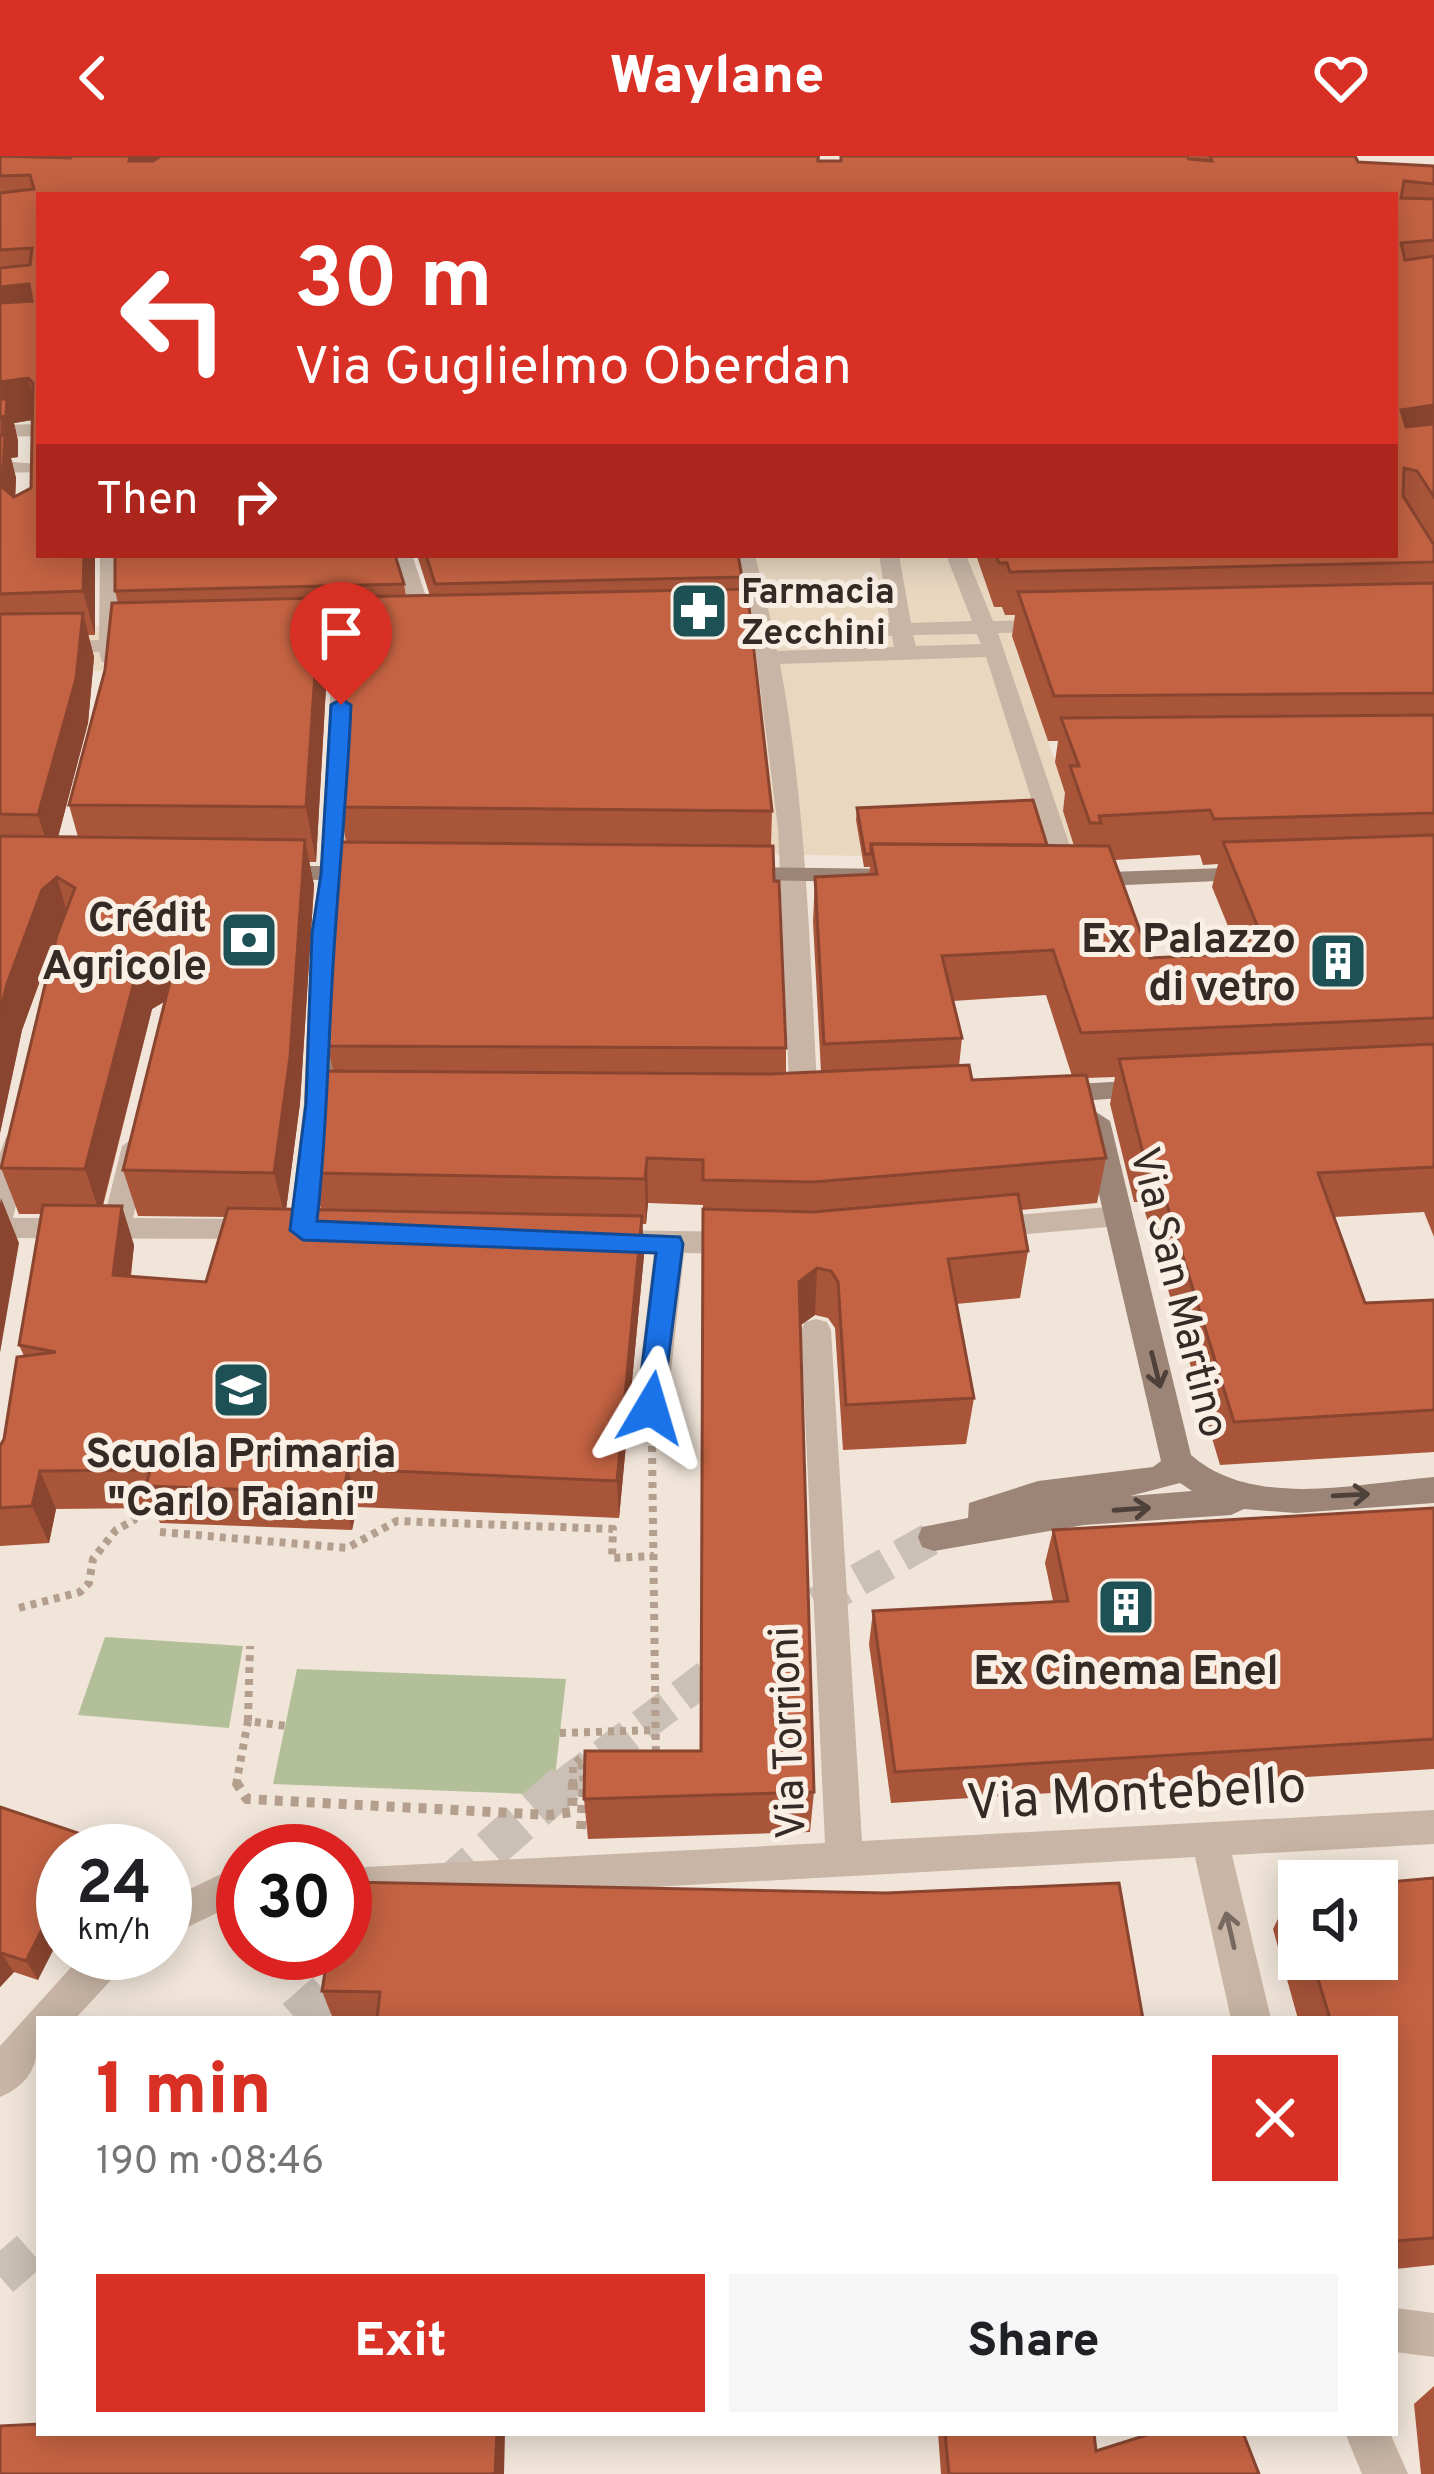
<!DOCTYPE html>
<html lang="en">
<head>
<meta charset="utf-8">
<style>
	:root { --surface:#fff; --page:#f6f6f6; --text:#202124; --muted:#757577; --accent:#d93025 }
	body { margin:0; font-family:Overpass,sans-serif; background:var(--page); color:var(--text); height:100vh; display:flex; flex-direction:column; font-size:45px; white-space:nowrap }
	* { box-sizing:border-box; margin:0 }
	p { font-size:39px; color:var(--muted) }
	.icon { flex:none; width:66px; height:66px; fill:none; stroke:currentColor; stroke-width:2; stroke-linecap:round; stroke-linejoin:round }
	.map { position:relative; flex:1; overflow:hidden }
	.drawer { position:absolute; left:36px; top:1860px; width:1362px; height:420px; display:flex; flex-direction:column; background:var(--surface); border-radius:0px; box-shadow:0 6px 30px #0003 }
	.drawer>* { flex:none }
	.guide { position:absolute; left:36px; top:36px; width:1362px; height:366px; border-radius:0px; box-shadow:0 6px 30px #0003; background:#d93025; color:#fff; overflow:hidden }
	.tools { position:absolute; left:1278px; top:1704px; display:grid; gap:24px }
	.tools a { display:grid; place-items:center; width:120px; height:120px; border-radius:0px; background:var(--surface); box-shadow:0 6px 30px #0003; font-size:60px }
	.speed { position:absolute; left:36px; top:1668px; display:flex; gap:24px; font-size:60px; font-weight:700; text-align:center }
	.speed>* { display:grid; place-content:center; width:156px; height:156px; border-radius:50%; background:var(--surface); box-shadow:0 6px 30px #0003; line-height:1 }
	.speed small { font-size:30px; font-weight:400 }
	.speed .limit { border:18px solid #d22; background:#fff; color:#111 }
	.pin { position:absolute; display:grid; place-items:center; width:102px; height:102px; color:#fff; margin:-123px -51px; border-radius:50% 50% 50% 0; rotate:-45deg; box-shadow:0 0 12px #0007 }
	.pin .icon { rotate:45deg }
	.me { position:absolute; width:132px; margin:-66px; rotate:7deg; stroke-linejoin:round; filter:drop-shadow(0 0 9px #0008) }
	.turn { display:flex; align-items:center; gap:42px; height:252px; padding:0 60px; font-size:54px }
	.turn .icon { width:156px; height:156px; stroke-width:2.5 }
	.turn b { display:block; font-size:84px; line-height:102px }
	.then { display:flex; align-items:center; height:114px; padding:0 60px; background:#0003; gap:24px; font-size:45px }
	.round { display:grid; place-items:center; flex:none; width:126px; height:126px; border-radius:0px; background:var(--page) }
	.summary { display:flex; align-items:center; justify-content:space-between; height:204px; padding:0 60px }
	h1 { font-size:72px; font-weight:800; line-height:90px; color:var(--accent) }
	.button { display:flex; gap:24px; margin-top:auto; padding:24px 60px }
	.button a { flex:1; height:138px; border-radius:0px; background:var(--accent); color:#fff; font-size:48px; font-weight:800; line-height:138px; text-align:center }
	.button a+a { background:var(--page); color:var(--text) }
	header { display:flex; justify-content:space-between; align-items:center; height:156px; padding:0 60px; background:var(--accent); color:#fff; font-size:54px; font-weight:800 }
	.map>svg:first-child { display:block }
	.green { fill:#b2bf99 }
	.plaza { fill:#e9d7c0 }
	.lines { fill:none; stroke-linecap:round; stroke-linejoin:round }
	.secondary-tunnel-far1 { stroke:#cbc0b5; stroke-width:33; stroke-dasharray:33 16; stroke-linecap:butt }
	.secondary-tunnel { stroke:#cbc0b5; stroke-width:40; stroke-dasharray:40 20; stroke-linecap:butt }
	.path-far1 { stroke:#b49f8f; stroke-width:8; stroke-dasharray:6 6; stroke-linecap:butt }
	.path { stroke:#b49f8f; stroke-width:10; stroke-dasharray:8 8; stroke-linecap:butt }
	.street { fill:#c8b5a5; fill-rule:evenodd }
	.secondary { fill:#9c8477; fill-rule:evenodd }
	.wall { fill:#a9553a; fill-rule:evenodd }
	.shaded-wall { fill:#89452f }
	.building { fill:#c46343; stroke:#89452f; stroke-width:3 }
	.oneway { stroke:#4e413a }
	.oneway2 { stroke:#77695f }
	.route { fill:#1a73e8; stroke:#114b97; stroke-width:3 }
	.labels { text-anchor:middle; stroke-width:10; stroke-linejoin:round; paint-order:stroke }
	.far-poi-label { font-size:36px; font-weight:bold; fill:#342b26; stroke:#f9efe5; text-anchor:start }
	.poi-label { font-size:42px; font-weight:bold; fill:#342b26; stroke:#f9efe5; text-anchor:end }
	.street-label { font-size:42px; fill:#342b26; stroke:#f9efe5 }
	.near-street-label { font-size:51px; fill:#342b26; stroke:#f9efe5 }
</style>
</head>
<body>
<header><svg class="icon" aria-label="back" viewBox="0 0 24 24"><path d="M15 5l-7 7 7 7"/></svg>Waylane<svg class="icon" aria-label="heart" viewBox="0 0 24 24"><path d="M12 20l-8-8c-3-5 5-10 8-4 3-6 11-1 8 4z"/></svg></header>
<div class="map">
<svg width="1434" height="2318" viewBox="0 0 1434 2318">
	<rect width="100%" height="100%" fill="#f1e5d9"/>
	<!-- green -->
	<g class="green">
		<path d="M105,1481L243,1490L229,1572L78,1559Z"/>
		<path d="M297,1513L566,1523L553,1639L273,1628Z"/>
	</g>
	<!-- plaza -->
	<path class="plaza" d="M728,399H976L995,451L1434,440L1045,576L1090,705L770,698L343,507L0,518V472L297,467Z"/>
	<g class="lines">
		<!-- secondary-tunnel-far1 -->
		<g class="secondary-tunnel-far1">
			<path d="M773,1472L934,1381"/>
			<path d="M564,1629L734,1500"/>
		</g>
		<!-- secondary-tunnel -->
		<g class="secondary-tunnel">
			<path d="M445,1733L567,1626"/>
			<path d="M296,1863L354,1812"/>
			<path d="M0,2121L39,2087"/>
		</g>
		<!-- path-far1 -->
		<g class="path-far1">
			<path d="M652,1290L656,1605"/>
			<path d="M160,1376L347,1392L397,1365L613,1373L612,1402L654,1400"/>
			<path d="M19,1452L80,1436L89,1427L93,1403L116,1374L134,1364L142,1343"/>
			<path d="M248,1565L250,1490"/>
			<path d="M560,1577L656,1574"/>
			<path d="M236,1629L248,1565L286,1570"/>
			<path d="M573,1629V1609L581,1602L584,1629"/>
		</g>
		<!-- path -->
		<g class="path">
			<path d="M236,1626L247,1643L549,1659L572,1656L573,1626"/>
			<path d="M581,1673L584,1626"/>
			<path d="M84,1685L116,1695"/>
		</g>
		<!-- street -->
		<g class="street">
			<path d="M39,268V280L0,281V269Z"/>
			<path d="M0,305L39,308V316L0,317Z"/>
			<path d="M100,399H120L121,483L151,485V493L121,496L118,506H102L99,496L0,498V486L99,484Z"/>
			<path d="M392,399H412L439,479L435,483L417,479Z"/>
			<path d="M735,399H755L772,469L890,467L879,399H899L911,467L972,465L946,399H966L993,465L1050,464L1060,470L1050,476L998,477L1081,723L1069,730L1057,723L986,501L780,508C807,653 810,802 818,949L804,958L790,949L778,672L754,482L714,483L703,477L714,471L751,470ZM977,478L981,488L916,490L913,479ZM892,480L894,491L777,495L775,482Z"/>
			<path d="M390,478L401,484L397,488L354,491L344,718L341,723H323L320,718L333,492L288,493L277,487L288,481Z"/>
			<path d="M318,938L332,947L317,1074L303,1084L289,1074L304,947Z"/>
			<path d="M16,978L30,988L13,1062H104L122,990L136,980L150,990L133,1062L264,1063L278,1073L264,1083L0,1082V997L6,981Z"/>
			<path d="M1119,1050L1133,1060L1119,1070L983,1082L969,1072L983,1062Z"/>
			<path d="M606,1074L744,1076L759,1087L744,1098L684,1097L667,1252L662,1261H640L635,1252L654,1096L596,1092L591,1085L596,1078Z"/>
			<path d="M816,1163L827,1166L831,1174L862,1685L1434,1654V1688L1232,1699L1271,1863H1231L1195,1701L345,1748V1712L825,1687L801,1174L805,1166Z"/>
			<path d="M243,1717V1753L223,1754L165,1782V1745L219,1719Z"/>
			<path d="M84,1797H129L124,1810L75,1863H39C39,1899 38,1925 0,1941V1890Z"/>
			<path d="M1395,2152L1434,2157V2201L1395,2196Z"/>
			<path d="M1345,2277H1390L1408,2318H1362Z"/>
		</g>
		<!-- secondary -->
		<g class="secondary">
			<path d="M270,710H372L384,717L372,724H343L335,777L332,938L374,941L378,948L374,955L318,956L304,947L311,777L319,724L261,722V712Z"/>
			<path d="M732,711L894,713L906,720L894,727L723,723V713Z"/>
			<path d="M1254,711L1266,718L1263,723L1080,731L1068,724L1080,717Z"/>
			<path d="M1150,924L1164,933L1160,939L1054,947L1040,938L1054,929Z"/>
			<path d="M1096,956L1110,965L1191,1299C1254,1354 1358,1327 1434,1321V1347L1296,1357L1244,1353L1231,1359L1084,1369L934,1395L922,1391L918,1381L922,1371L968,1362L969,1347L1038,1325L1153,1311L1161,1305L1082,965ZM1180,1327L1192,1335L1130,1340Z"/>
		</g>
	</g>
	<!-- wall -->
	<g class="wall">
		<path d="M0,0H820L819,5L1190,4L1189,0H1355L1358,6L1434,10V1081L1424,1056L1334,1061L1365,1147L1434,1144V1296L1220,1309L1142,1046H1134L1110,948L1115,921L1087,922L1106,1002L1097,1047L1021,1054L1028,1095L1020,1142L956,1148L974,1242L966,1288L843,1294L835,1172L828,1162L815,1159L800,1169L814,1636L810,1676L588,1683L584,1643L701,1595L703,1049L648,1047L646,1068H642L644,1099L619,1362L357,1351L352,1374L160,1367L154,1352L56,1353L49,1387L0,1390V1290L4,1283L24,1200L19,1189L41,1058H19L1,1012L57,779L22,874L0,977ZM39,39H1395V399H976L994,451H1002L1005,459H1015L1012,480L1048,585H1058L1055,606L1065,637L1063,655L1074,690L1047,689L857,652L856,664L864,711H870L869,719L815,721L813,766L821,916L786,917V892L771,690L772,655L742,433V421L738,399H417L430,440H406L404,428L115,435L118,447L105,514L69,649L78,681H58L88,567L94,501L88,479H95V399H39ZM32,264L31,332L15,340L16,322L11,302L18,301V285L14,267ZM349,473L340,651L346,686L328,890L333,915L313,1017L321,1054L286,1053L300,947L314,729L309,706H316L328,496L325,474ZM1200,699L1203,709L1218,708L1212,731L1239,797L1150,802L1115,704ZM1046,839L1072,920L972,924L959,910L962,882L953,845ZM165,845L123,1014L138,1060L226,1061L206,1126L131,1120L134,1089L103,1050L152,853Z"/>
		<path d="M1434,1352V1613L891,1647L869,1488L873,1455L1053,1445L1045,1407L1053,1374Z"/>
		<path d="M0,1651L90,1681L97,1695H63L38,1824L14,1816L0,1831Z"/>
		<path d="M1434,1722V2109L1395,2113V1863H1298L1273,1773L1292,1734H1299V1803H1377Z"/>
		<path d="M322,1835L1143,1863H333Z"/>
		<path d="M1434,2230V2318H1421L1414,2248Z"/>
		<path d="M938,2277H1094L1096,2295L1259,2318H941Z"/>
	</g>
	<!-- shaded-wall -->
	<g class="shaded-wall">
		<path d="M130,0H185L137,39Z"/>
		<path d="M29,128L39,167L0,172V131Z"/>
		<path d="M28,222L39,263L14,267L18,285V301L11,302L16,322L14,374L2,331L0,226Z"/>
		<path d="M1434,249V289L1395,295L1401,254Z"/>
		<path d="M84,399H95V479L83,435Z"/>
		<path d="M320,442L328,496L316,706L306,651Z"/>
		<path d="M83,457L94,501L88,567L52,704L38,659Z"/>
		<path d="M305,684L314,729L300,947L285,1062L274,1017Z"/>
		<path d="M57,721L70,767L56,780L22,874L0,977V857L7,828L42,734Z"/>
		<path d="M159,796L171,842L152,853L100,1058L85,1013L139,807Z"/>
		<path d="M647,1002L648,1047L646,1068L645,1023Z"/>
		<path d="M1,1042L19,1087L0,1197V1048Z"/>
		<path d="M122,1050L134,1089L126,1158L113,1119Z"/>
		<path d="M642,1060L644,1099L619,1362L617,1325Z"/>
		<path d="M817,1112L815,1159L797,1172L799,1126Z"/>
		<path d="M348,1313L357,1351L352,1374L343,1337Z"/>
		<path d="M40,1315L56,1353L49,1387L32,1350Z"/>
		<path d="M90,1681L97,1695H82Z"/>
		<path d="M63,1733V1775L38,1824L26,1805Z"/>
		<path d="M1,1797L14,1816L0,1831V1798Z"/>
		<path d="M497,2277H505L504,2318H495Z"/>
	</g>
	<!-- building -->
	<g class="building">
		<path d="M0,0L72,2L67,0H130L129,5H153L161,0H818V5H841V0H1187L1189,3L1212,5L1210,0H1355L1358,6L1434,10V28L1404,25L1401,42L1434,43V84L1401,87L1405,104L1434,100V249L1401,254L1406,271L1434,268V341L1417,315L1404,312L1403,340L1434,389V406L1010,416L1007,407H999L996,399H1395V39H39V399H84L83,435L0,438V279L5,280L2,331L14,341L31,332L33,227L28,222L0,226V147L32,145L29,128L0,131V112L30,109L32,92L0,94V37L34,33L30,19L0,20Z"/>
		<path d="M0,243H7L6,260L0,261Z"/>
		<path d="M115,399H395L404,428L115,435Z"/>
		<path d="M426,399H738L742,421L435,428Z"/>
		<path d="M1434,427V537L1054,540L1018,436Z"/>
		<path d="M747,433L772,655L340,651L350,441Z"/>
		<path d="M320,442L306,651L69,649L105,514L112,447Z"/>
		<path d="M83,457L76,523L38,659L0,658V458Z"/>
		<path d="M1434,559V657L1214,663L1210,654L1099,660L1101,667H1090L1070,610H1079L1061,562Z"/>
		<path d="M1033,644L1047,689L871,688V698H865L857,652Z"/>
		<path d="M1434,679V862L1081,877L1053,794L942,800L962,882L824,888L815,721L877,718L871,688L1109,690L1150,802L1268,796L1223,686Z"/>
		<path d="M0,680L305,684L290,901L274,1017L123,1014L174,809L159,796L139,807L85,1013L1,1012L57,779L75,732L57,721L42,734L7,828L0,857Z"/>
		<path d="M339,686L773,690L774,725H779L786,892L328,890L332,734Z"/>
		<path d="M1434,888V1011L1318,1017L1365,1147L1434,1144V1254L1234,1266L1152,1000L1144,1001L1119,903Z"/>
		<path d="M969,909L972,924L1086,919L1106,1002L813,1026L703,1024V1004L647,1002L645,1023L313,1017L326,915L770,918Z"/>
		<path d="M1018,1038L1028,1095L948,1103L974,1242L846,1249L838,1126L831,1115L817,1112L799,1126L814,1636L584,1643L585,1595H701L703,1053L813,1056Z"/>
		<path d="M43,1049L122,1050L113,1119L206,1126L228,1052L642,1060L617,1325L348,1313L343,1337L146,1330L150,1314L40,1315L32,1350L0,1352V1290L4,1283L17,1201L56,1196L19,1189Z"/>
		<path d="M1434,1352V1583L895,1616L873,1455L1068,1445L1053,1374Z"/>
		<path d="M0,1651L90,1681L82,1695H63V1733L26,1805L1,1797L0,1798Z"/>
		<path d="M1434,1722V2082L1395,2085V1863H1330L1312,1803H1377V1727Z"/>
		<path d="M345,1726L886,1737L1119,1727L1143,1863H377L380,1836L322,1835L328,1797H345Z"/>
		<path d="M1292,1734H1299V1758Z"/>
		<path d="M39,2268V2277H497L495,2318H0V2270Z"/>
		<path d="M945,2277H1094L1096,2295L1153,2277H1243L1259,2318H949Z"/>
	</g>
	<!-- one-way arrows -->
	<defs><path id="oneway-shaft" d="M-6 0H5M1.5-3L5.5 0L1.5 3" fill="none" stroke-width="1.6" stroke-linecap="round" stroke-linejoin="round" transform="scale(3)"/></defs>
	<g class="oneway">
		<use href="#oneway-shaft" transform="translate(1156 1214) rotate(76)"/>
		<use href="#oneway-shaft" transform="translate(1351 1339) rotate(-3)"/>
		<use href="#oneway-shaft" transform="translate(1132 1353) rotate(-4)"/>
	</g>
	<use class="oneway2" href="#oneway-shaft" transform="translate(1230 1774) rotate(-103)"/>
	<!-- route -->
	<path class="route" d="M341,543L351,549C348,626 340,703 335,779C328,875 328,969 317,1065L680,1081L683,1088L661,1260L651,1263L637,1252L656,1097L303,1084L290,1074L306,947L312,777L321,718L331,549Z"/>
	<!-- icons -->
	<defs>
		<symbol id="pharmacy-square" viewBox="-11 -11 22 22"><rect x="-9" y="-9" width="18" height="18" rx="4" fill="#1d5155" stroke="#f9efe5"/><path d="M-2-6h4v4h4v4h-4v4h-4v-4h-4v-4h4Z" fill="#fff"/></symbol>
		<symbol id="bank-square" viewBox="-11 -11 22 22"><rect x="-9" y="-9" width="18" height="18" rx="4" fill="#1d5155" stroke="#f9efe5"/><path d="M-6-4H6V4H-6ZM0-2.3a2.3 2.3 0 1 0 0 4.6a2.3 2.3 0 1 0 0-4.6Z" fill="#fff"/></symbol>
		<symbol id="building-square" viewBox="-11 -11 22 22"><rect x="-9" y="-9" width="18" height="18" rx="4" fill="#1d5155" stroke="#f9efe5"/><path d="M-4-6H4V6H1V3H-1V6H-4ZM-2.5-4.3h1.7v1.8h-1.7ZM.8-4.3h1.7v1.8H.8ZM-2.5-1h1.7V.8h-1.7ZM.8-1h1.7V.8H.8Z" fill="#fff"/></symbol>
		<symbol id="school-square" viewBox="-11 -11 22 22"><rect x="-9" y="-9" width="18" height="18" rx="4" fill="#1d5155" stroke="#f9efe5"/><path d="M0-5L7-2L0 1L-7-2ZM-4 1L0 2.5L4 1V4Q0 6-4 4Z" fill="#fff"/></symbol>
	</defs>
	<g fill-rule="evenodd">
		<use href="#pharmacy-square" x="666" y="422" width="66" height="66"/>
		<use href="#bank-square" x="216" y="751" width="66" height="66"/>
		<use href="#building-square" x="1305" y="772" width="66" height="66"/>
		<use href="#school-square" x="208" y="1201" width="66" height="66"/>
		<use href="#building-square" x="1093" y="1418" width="66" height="66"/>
	</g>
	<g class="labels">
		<!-- far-poi labels -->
		<g class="far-poi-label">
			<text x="741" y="447">Farmacia<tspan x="741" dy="41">Zecchini</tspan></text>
		</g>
		<!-- poi labels -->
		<g class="poi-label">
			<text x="207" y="775">Crédit<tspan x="207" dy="48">Agricole</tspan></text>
			<text x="1296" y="796">Ex Palazzo<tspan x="1296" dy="48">di vetro</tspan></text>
			<text x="241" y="1311" text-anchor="middle">Scuola Primaria<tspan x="241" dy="48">"Carlo Faiani"</tspan></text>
			<text x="1126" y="1528" text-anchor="middle">Ex Cinema Enel</text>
		</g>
		<!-- street labels -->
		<g class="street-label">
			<text transform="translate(1181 1136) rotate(76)" y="15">Via San Martino</text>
			<text transform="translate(786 1577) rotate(-92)" y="15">Via Torrioni</text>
		</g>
		<!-- near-street labels -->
		<g class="near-street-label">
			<text transform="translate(1136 1636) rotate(-3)" y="18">Via Montebello</text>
		</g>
	</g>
</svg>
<div class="tools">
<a><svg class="icon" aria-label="sound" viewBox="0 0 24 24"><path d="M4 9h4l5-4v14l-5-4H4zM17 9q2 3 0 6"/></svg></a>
</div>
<div class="speed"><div>24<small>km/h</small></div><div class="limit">30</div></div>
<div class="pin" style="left:341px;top:549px;background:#d93025"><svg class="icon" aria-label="arrive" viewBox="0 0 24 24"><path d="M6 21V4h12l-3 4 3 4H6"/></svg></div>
<svg class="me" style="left:651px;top:1252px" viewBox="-20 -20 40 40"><path d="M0-17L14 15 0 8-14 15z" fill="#1a73e8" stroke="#fff" stroke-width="4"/></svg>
<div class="guide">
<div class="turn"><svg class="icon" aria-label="left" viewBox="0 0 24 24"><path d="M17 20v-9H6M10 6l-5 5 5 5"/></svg><div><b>30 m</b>Via Guglielmo Oberdan</div></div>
<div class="then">Then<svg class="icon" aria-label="right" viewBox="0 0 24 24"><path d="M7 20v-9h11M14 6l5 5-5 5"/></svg></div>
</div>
<section class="drawer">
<div class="summary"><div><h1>1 min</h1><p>190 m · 08:46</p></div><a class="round" style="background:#d93025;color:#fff"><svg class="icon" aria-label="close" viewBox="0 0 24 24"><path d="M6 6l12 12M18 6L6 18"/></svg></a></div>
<div class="button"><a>Exit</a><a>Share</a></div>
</section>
</div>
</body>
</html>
